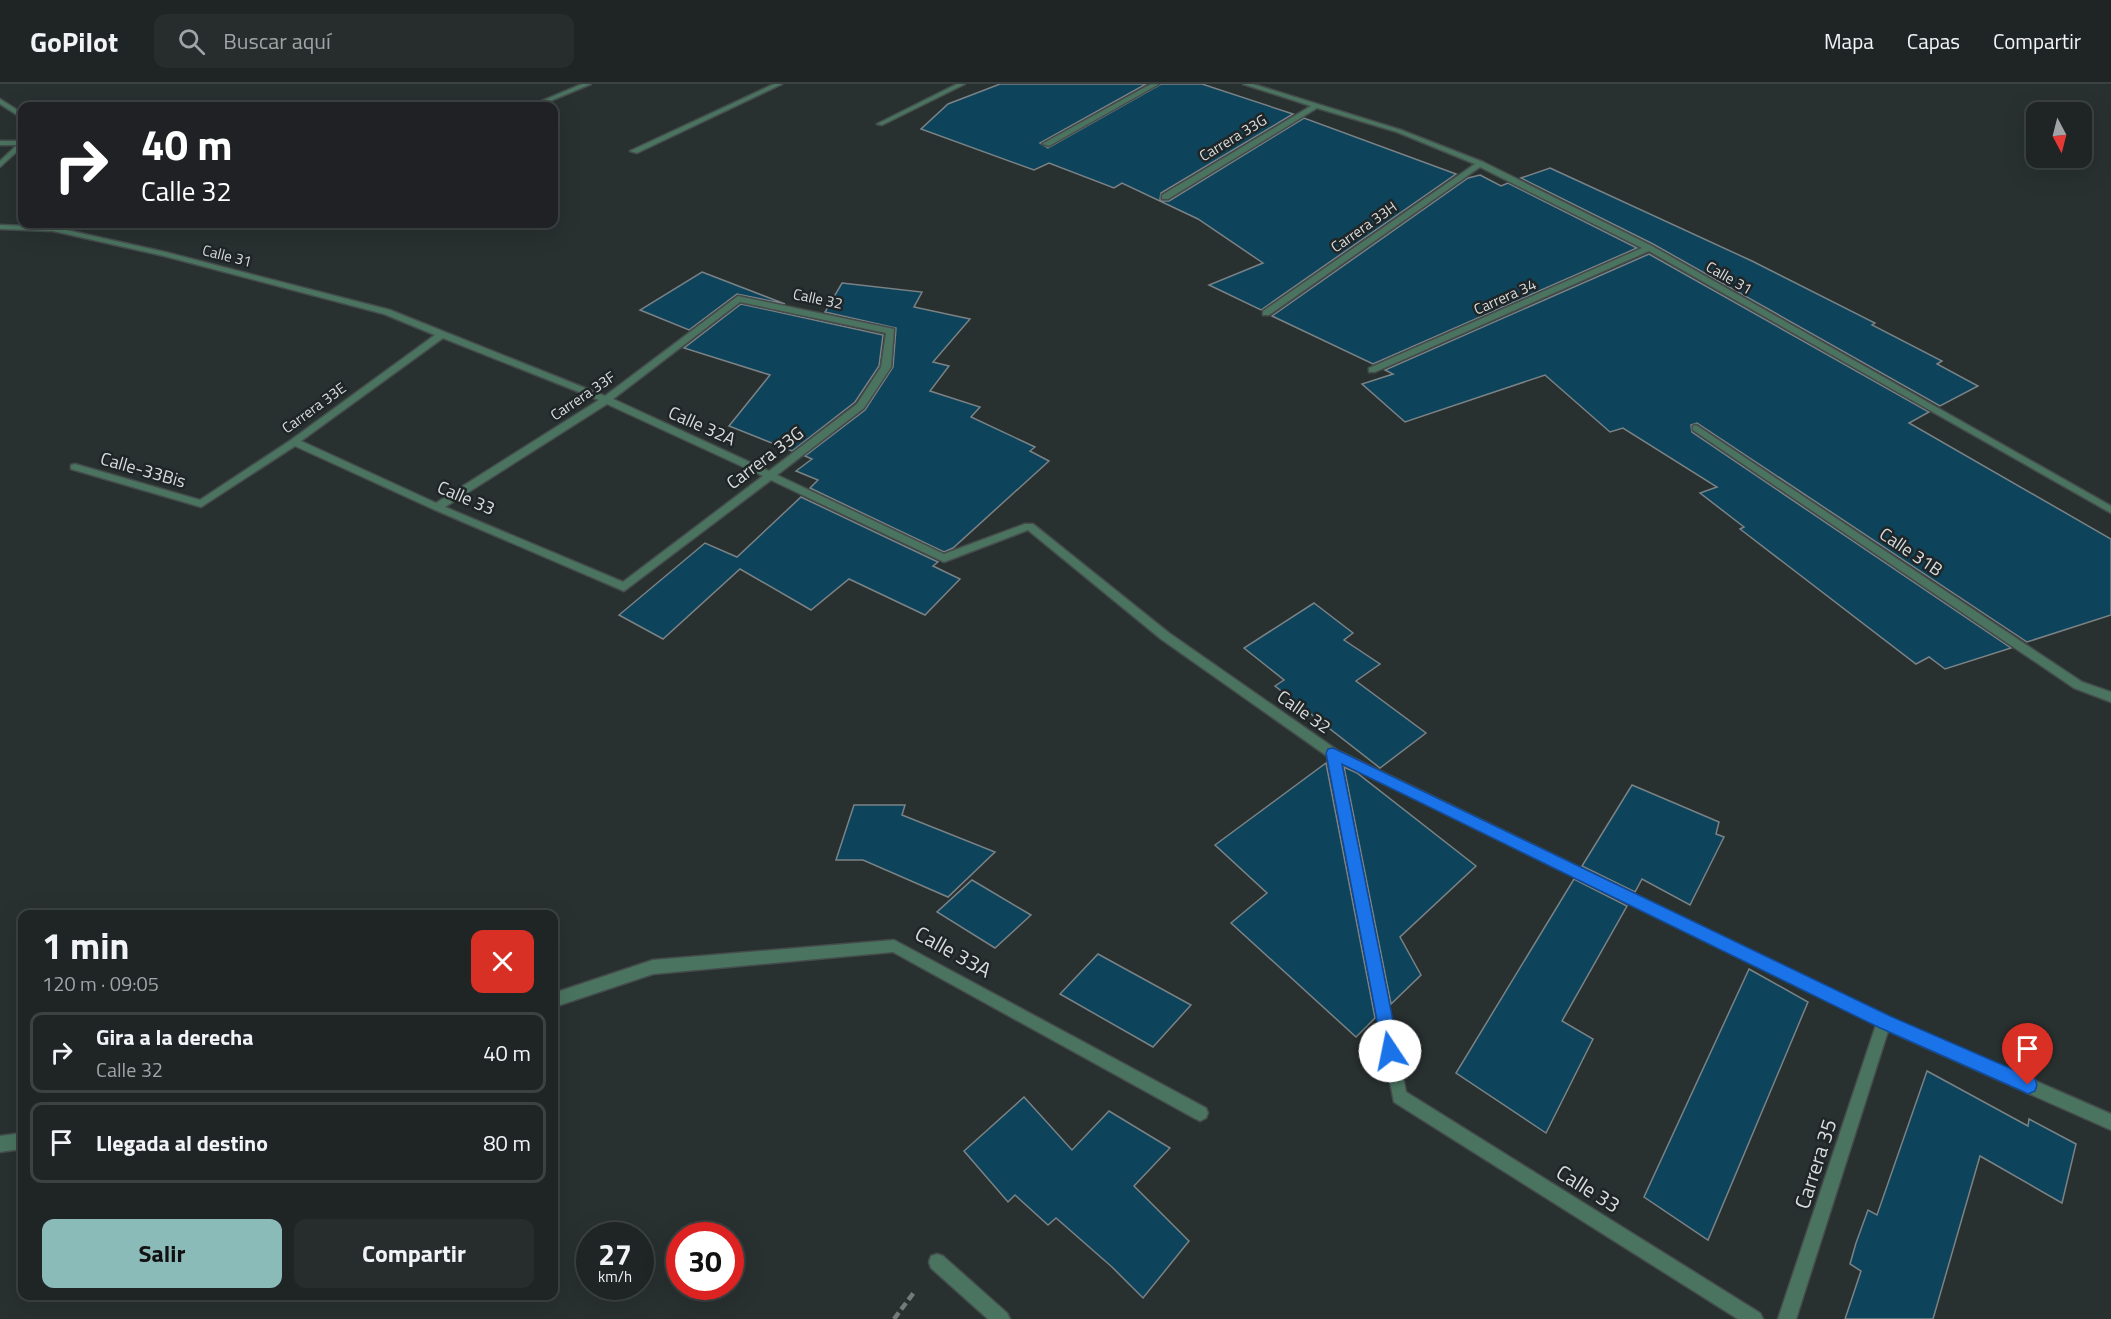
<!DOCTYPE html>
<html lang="es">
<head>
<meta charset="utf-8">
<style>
	:root { --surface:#1f2424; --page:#272c2c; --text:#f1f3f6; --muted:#a1a4a6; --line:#3c4141; --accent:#8bbbb9 }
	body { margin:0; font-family:"Titillium Web",sans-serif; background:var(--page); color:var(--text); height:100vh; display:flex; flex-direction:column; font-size:22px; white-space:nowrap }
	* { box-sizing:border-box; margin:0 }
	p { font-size:20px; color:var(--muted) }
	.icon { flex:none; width:33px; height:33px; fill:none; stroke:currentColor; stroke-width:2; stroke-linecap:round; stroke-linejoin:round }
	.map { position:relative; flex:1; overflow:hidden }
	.drawer { position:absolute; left:18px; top:826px; width:540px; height:390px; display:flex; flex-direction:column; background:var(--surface); border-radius:12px; box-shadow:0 6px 24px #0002,0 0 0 2px var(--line) }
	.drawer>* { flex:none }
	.hud { position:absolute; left:18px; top:18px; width:540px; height:126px; border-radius:12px; box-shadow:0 6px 24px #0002,0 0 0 2px var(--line); background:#202124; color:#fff; overflow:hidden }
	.needle { width:39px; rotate:173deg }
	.fabs { position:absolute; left:2026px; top:18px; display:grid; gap:12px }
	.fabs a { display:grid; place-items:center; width:66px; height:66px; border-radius:12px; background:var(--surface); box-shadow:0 6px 24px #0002,0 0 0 2px var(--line); font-size:30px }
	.speed { position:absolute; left:576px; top:1138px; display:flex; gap:12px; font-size:30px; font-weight:700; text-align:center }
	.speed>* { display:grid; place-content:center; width:78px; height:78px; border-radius:50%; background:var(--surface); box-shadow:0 6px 24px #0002,0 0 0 2px var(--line); line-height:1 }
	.speed small { font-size:15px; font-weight:400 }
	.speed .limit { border:9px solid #d22; background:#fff; color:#111 }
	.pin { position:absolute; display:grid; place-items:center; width:51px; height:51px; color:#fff; margin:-62px -26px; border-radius:50% 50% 50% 0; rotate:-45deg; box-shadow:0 0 6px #0007 }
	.pin .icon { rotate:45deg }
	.me { position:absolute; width:66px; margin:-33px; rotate:349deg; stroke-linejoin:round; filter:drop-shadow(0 0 4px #0008) }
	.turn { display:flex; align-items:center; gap:21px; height:126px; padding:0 24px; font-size:27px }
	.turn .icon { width:78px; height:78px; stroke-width:2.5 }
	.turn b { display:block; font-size:42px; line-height:51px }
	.round { display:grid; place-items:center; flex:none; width:63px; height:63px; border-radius:12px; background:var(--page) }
	.headline { display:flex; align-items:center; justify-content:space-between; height:102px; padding:0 24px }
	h1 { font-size:36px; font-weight:700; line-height:45px }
	.action { display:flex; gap:12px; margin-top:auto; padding:12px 24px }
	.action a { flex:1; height:69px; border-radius:12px; background:var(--accent); color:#111; font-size:24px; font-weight:700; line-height:69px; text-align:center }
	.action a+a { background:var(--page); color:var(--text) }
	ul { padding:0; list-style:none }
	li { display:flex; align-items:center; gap:18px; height:81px; margin:0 12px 9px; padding:0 12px; border:3px solid var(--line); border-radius:12px }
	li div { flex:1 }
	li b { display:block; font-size:22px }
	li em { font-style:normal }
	header { display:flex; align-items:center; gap:36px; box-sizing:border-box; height:84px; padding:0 30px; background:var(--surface); border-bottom:2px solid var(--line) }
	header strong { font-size:28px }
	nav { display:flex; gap:33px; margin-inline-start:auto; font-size:21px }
	.search { width:420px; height:54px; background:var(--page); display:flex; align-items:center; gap:15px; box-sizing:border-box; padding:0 21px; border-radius:12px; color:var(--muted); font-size:22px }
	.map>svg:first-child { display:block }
	.building { fill:#0d445b; stroke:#7b8286; stroke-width:1.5 }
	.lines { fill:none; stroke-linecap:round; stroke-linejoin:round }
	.street-casing { stroke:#454c4c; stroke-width:3 }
	.path { stroke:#747979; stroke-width:4.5; stroke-dasharray:8 4; stroke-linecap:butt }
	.street { fill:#4a7460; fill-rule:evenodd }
	.route { fill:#1a73e8; stroke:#114b97; stroke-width:1.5 }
	.labels { text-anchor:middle; stroke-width:5; stroke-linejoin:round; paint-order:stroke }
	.far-street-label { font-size:15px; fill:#d8dcdc; stroke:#202627 }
	.street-label { font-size:18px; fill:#d8dcdc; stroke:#202627 }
	.near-street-label { font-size:21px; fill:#d8dcdc; stroke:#202627 }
</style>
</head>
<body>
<header>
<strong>GoPilot</strong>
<div class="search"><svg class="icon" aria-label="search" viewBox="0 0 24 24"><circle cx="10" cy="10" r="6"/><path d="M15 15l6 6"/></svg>Buscar aquí</div>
<nav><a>Mapa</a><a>Capas</a><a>Compartir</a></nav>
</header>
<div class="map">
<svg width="2111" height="1235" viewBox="0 0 2111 1235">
	<rect width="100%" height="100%" fill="#293030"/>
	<!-- building -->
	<g class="building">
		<path d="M1000,0H1146L1040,59L1048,64L1161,0H1202L1293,30L1161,109L1160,115L1162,117H1169L1304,34L1456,90L1261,226L1209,201L1263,179L1198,135L1122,99L1114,104L1049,79L1034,86L921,45L948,20Z"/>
		<path d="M1550,84L1752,177L1875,239L1872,241L1942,277L1937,280L1978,302L1940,322L1653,160L1521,94Z"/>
		<path d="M1480,91L1501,102L1508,99L1637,164L1373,280L1272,232L1468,94Z"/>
		<path d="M1649,170L1929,328L1909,339L2111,455V531L2027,558L1697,339L1691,341L1692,348L2011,564L1945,585L1929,573L1916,580L1740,445L1744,443L1700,409L1717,403L1623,344L1610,348L1545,291L1405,338L1362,300L1393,290L1385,286Z"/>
		<path d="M702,188L785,220L737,210L689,246L640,226Z"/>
		<path d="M842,199L922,208L914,223L970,235L933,278L949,282L930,307L980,323L971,333L1035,363L1030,367L1049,377L953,464L944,468L810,404L818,396L796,387L812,375L805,372L865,326L893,283L896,244L825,228Z"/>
		<path d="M741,220L883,251L879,282L855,318L792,367L729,342L770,291L684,264Z"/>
		<path d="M801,413L938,478L933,482L960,495L925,531L849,495L811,526L740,485L663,555L619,531L705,459L737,473Z"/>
		<path d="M1314,519L1353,549L1344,556L1380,580L1356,597L1426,649L1380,684L1275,602L1284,596L1244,564Z"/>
		<path d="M1326,679L1375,934L1356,953L1231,839L1267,809L1215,761Z"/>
		<path d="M1344,683L1357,689L1476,782L1400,853L1421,891L1391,920Z"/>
		<path d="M1632,701L1719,738L1716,750L1724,753L1690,821L1642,795L1635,808L1582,782Z"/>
		<path d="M854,721H905L902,731L995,768L948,813L863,776H836Z"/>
		<path d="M1574,795L1627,822L1562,937L1593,955L1546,1049L1456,989Z"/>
		<path d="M972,796L1031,831L995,864L937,828Z"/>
		<path d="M1098,870L1191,921L1153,963L1060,910Z"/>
		<path d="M1749,885L1808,918L1708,1156L1644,1113Z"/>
		<path d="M1927,987L2028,1042L2029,1035L2076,1060L2062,1119L1980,1072L1933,1235H1845L1861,1187L1850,1180L1856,1159L1868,1126L1877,1131Z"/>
		<path d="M1024,1013L1072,1066L1109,1027L1170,1064L1134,1102L1189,1157L1143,1214L1112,1183L1056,1134L1048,1141L1015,1111L1008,1118L964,1067Z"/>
	</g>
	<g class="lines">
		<defs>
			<g id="street">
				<path d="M582,0H591L538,22H530Z"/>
				<path d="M774,0H782L637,69L630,67Z"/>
				<path d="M957,0H965L882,41L877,40Z"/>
				<path d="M1151,0H1159L1049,62L1042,60Z"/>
				<path d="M1243,0H1253L1401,46L1483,78L1652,162L2111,422V429L1649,167L1375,288H1369V284L1642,164L1480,83L1269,231H1263V227L1475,80L1397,48L1317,24L1168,115H1162V111L1311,22Z"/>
				<path d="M0,15L22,29V34L0,20Z"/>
				<path d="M0,57H22V63L0,83V77L17,61H0Z"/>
				<path d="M0,141L53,143L165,168L390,226L605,312L738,212L894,245L891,283L864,324L777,391L944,470L1025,440H1033L1169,549L1337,666L1889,933L2111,1030V1046L1888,947L1796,1235H1778L1876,941L1341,679L1406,1008L1760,1229L1763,1235H1738L1394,1018L1327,672L1161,555L1028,446L944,478L771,396L624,507L433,425L295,362L201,423L71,385V381L75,380L200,416L291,356L435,251L384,230L164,172L53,147L0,145ZM740,218L886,249L881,283L857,320L769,387L613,315ZM443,254L599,316L436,419L301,357ZM607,320L763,392L623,498L445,423Z"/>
				<path d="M1696,341L2082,598L2111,608V618L2074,604L1693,346V342Z"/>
				<path d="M894,856L1206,1024L1208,1029L1206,1034L1200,1037L1194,1034L893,868L653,890L554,923V909L653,876Z"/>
				<path d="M22,1049V1065L0,1068V1052Z"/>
				<path d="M937,1170L943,1172L1007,1229L1010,1235H988L931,1184L929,1178L931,1172Z"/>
			</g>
		</defs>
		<!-- street casing -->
		<use href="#street" class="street-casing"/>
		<!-- path -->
		<path class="path" d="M894,1235L915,1207"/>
		<!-- street -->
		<use href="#street" class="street"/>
	</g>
	<!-- route -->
	<path class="route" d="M1333,664L1890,932L2035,995L2037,1001L2035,1007L2028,1010L2022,1007L1878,943L1342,680L1399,967L1396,973L1390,975L1384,973L1326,669L1328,665Z"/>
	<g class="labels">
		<!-- far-street labels -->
		<g class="far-street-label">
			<text transform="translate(1233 54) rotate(-31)" y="5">Carrera 33G</text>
			<text transform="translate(1364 143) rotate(-35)" y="5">Carrera 33H</text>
			<text transform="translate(227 172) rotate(14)" y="5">Calle 31</text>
			<text transform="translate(1729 194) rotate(30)" y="5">Calle 31</text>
			<text transform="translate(1505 213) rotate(-24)" y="5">Carrera 34</text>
			<text transform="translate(818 215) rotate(12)" y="5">Calle 32</text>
			<text transform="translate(583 312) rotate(-34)" y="5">Carrera 33F</text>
			<text transform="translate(314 324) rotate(-36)" y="5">Carrera 33E</text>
		</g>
		<!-- street labels -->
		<g class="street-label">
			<text transform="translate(702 342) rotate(24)" y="6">Calle 32A</text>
			<text transform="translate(765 374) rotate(-37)" y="6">Carrera 33G</text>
			<text transform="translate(143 386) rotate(16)" y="6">Calle-33Bis</text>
			<text transform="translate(466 414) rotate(23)" y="6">Calle 33</text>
			<text transform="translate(1911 468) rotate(34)" y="6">Calle 31B</text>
			<text transform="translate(1304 628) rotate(35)" y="6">Calle 32</text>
		</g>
		<!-- near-street labels -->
		<g class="near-street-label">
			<text transform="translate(953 868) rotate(29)" y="7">Calle 33A</text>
			<text transform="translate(1816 1080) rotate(-72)" y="7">Carrera 35</text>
			<text transform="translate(1588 1105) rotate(32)" y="7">Calle 33</text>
		</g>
	</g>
</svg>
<div class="fabs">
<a><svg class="needle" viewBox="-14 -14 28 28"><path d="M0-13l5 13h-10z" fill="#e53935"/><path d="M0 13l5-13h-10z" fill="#a1a4a6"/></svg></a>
</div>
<div class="speed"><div>27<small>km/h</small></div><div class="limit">30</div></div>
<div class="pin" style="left:2028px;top:1001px;background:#d93025"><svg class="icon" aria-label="arrive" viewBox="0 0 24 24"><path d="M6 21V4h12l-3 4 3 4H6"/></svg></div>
<svg class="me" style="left:1390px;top:967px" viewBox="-20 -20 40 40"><circle r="19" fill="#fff"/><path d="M0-13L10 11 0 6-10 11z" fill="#1a73e8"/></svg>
<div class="hud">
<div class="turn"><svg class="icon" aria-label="right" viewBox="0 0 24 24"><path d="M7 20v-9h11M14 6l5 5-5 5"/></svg><div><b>40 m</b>Calle 32</div></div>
</div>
<section class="drawer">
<div class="headline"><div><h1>1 min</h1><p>120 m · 09:05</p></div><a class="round" style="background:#d93025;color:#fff"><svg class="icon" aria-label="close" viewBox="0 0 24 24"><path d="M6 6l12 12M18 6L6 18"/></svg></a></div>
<ul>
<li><svg class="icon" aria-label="right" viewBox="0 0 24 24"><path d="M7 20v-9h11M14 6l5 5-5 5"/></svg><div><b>Gira a la derecha</b><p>Calle 32</p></div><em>40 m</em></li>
<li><svg class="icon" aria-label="arrive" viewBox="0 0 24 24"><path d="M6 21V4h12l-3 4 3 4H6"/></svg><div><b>Llegada al destino</b></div><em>80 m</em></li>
</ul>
<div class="action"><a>Salir</a><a>Compartir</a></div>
</section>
</div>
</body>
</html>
